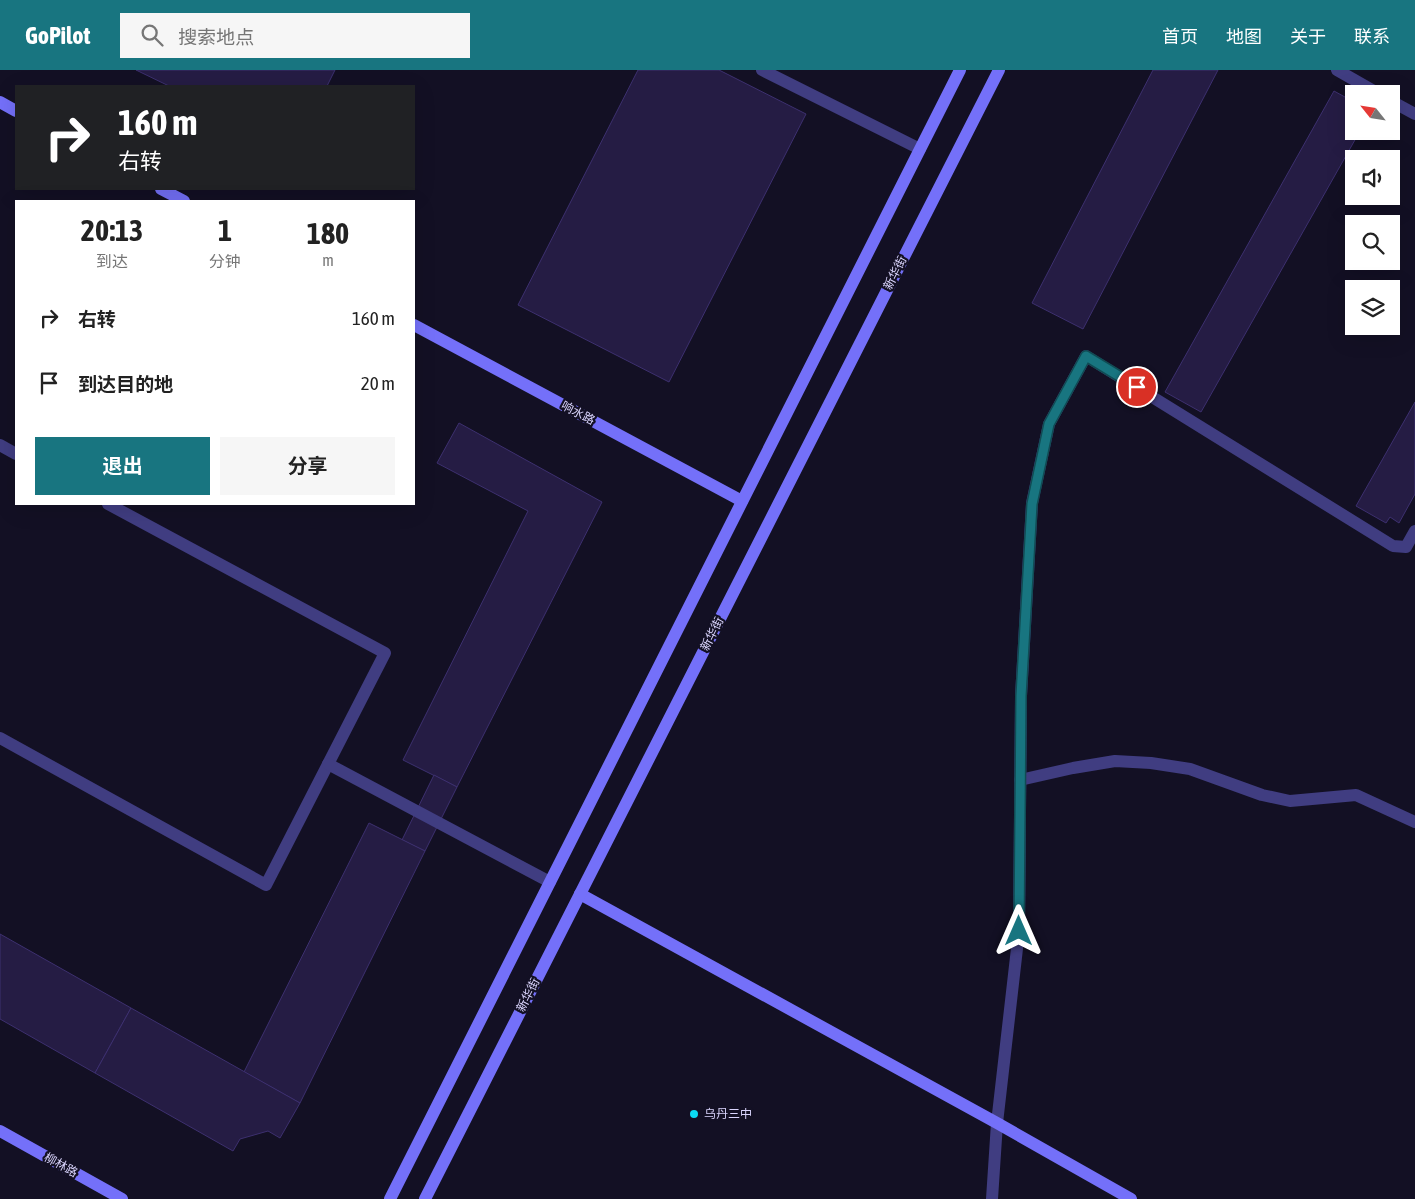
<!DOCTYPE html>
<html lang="zh">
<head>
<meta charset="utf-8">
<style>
	:root { --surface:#fff; --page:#f6f6f6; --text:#222; --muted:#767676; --accent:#187580 }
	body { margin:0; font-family:"Asap Condensed","Noto Sans SC",sans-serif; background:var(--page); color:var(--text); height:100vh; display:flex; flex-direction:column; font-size:19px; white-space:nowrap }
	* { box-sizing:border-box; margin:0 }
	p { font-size:16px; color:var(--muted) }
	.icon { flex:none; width:28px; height:28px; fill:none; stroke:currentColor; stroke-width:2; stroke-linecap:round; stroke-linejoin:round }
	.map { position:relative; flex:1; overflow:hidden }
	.sheet { position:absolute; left:15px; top:130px; width:400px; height:305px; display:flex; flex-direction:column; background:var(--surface); border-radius:0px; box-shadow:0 5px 20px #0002 }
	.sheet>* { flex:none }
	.hud { position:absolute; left:15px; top:15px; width:400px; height:105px; border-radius:0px; box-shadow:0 5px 20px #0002; background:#202124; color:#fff; overflow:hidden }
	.needle { width:32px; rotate:300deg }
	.buttons { position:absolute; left:1345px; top:15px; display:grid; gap:10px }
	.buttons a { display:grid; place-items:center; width:55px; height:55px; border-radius:0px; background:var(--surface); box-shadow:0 5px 20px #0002; font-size:25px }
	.pin { position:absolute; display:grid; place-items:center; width:42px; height:42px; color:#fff; margin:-21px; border:2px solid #fff; border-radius:50%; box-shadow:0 1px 5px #0007 }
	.me { position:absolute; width:55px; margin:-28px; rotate:0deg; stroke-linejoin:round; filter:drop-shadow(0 0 4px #0008) }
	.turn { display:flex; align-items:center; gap:18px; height:105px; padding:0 20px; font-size:22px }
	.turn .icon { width:65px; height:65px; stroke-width:2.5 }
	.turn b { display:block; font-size:35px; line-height:42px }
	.eta { display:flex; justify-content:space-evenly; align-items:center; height:85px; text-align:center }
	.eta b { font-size:30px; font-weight:700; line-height:35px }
	.button { display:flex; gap:10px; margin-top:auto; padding:10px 20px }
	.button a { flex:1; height:58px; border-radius:0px; background:var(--accent); color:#fff; font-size:20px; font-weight:700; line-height:58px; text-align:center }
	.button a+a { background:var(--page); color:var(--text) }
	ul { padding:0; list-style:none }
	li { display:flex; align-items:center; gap:15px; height:65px; padding:0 20px }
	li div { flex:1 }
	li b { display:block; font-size:19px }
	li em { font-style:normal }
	header { display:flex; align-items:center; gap:30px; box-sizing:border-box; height:70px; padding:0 25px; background:var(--accent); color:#fff }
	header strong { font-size:24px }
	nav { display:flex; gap:28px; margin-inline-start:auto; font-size:18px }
	.search { width:350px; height:45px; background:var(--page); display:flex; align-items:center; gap:12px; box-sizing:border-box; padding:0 18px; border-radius:0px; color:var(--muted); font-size:19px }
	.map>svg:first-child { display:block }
	.building { fill:#251c44; stroke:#3d306f }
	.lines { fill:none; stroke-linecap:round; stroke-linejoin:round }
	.lane { stroke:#403d81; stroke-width:12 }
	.street { stroke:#403d81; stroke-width:12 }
	.secondary { stroke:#7470f9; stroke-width:12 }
	.route-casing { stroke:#104c53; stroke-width:12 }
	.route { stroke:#187580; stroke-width:9 }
	.poi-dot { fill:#0bdaf3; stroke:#131024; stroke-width:2 }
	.labels { text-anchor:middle; stroke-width:4.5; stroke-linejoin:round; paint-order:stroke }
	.street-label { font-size:12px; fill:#dad5fd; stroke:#131024 }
	.poi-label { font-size:12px; fill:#dad5fd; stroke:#131024; text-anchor:start }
</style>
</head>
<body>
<header>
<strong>GoPilot</strong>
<div class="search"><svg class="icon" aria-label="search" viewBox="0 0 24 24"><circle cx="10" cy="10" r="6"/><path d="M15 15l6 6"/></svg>搜索地点</div>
<nav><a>首页</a><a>地图</a><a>关于</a><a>联系</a></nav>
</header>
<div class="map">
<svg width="1415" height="1129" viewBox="0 0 1415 1129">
	<rect width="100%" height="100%" fill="#131024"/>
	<!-- building -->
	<g class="building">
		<path d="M136,0H335L327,16H169Z"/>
		<path d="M638,0H719L806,44L669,312L518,235Z"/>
		<path d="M1153,0H1218L1083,259L1032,233Z"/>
		<path d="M1334,21L1354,32V61H1360L1201,342L1165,322Z"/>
		<path d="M1415,332V424L1399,453L1390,447L1386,453L1356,436Z"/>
		<path d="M459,353L602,432L457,717L403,690L528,441L437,393Z"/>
		<path d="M434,705L457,717L425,781L402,770Z"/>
		<path d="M369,753L425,781L300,1033L244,1002Z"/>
		<path d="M0,864L131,938L95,1003L0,949Z"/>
		<path d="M131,938L300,1033L280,1068L268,1061L240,1069L233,1081L95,1003Z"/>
	</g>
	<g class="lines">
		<!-- lane -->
		<g class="lane">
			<path d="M762,0L920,79"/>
			<path d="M0,375L16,384"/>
			<path d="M0,668L266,815L385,583L108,434"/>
			<path d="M328,694L550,812"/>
		</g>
		<!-- street -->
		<g class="street">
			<path d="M1337,0L1379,24"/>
			<path d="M1391,31L1415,44"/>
			<path d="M1020,710L1073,698L1115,691L1151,693L1190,699L1262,725L1290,731L1356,725L1415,752"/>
			<path d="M992,1129L997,1053L1019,861L1021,626L1032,433L1049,354L1086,286L1393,476L1406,477L1415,461"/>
		</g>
		<!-- secondary -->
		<g class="secondary">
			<path d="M0,32L16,41"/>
			<path d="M161,119L184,131"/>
			<path d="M414,255L742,431"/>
			<path d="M580,824L997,1053L1131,1129"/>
			<path d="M0,1061L122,1129"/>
			<path d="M390,1129L960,0"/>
			<path d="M425,1129L999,0"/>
		</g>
	</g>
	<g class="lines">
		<defs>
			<path id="route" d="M1019,861L1021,626L1032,434L1049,354L1086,286L1137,317"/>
		</defs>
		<!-- route casing -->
		<use href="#route" class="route-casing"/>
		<!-- route -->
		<use href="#route" class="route"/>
	</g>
	<!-- markers -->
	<circle class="poi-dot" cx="694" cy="1044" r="5"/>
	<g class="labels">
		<!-- street labels -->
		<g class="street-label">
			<text transform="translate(895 203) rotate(-63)" y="4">新华街</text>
			<text transform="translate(578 343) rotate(28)" y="4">响水路</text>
			<text transform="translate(712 564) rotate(-63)" y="4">新华街</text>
			<text transform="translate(528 925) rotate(-63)" y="4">新华街</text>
			<text transform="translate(61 1095) rotate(29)" y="4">柳林路</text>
		</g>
		<!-- poi labels -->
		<g class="poi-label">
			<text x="704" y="1048">乌丹三中</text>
		</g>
	</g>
</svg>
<div class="buttons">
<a><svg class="needle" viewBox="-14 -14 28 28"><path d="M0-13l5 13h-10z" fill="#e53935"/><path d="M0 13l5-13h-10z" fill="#767676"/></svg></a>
<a><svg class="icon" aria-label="sound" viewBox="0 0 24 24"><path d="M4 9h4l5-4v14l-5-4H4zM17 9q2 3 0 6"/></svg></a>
<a><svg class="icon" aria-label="search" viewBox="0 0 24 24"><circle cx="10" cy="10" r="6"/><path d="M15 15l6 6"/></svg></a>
<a><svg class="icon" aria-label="layers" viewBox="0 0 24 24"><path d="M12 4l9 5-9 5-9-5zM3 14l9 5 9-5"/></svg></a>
</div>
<div class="pin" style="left:1137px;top:317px;background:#d93025"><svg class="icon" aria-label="arrive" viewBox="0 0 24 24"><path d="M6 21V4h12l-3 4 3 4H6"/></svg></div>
<svg class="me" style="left:1019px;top:861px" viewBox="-20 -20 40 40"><path d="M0-17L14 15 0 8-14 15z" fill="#187580" stroke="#fff" stroke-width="4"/></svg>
<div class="hud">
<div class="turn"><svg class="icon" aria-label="right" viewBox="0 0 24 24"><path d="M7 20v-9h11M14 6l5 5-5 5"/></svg><div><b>160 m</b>右转</div></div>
</div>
<section class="sheet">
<div class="eta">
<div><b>20:13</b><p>到达</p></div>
<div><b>1</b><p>分钟</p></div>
<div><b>180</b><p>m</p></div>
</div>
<ul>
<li><svg class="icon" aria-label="right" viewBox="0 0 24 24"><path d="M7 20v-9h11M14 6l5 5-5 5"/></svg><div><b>右转</b></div><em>160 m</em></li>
<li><svg class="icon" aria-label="arrive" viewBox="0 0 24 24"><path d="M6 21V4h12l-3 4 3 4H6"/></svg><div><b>到达目的地</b></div><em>20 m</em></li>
</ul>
<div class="button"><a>退出</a><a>分享</a></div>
</section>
</div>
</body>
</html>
